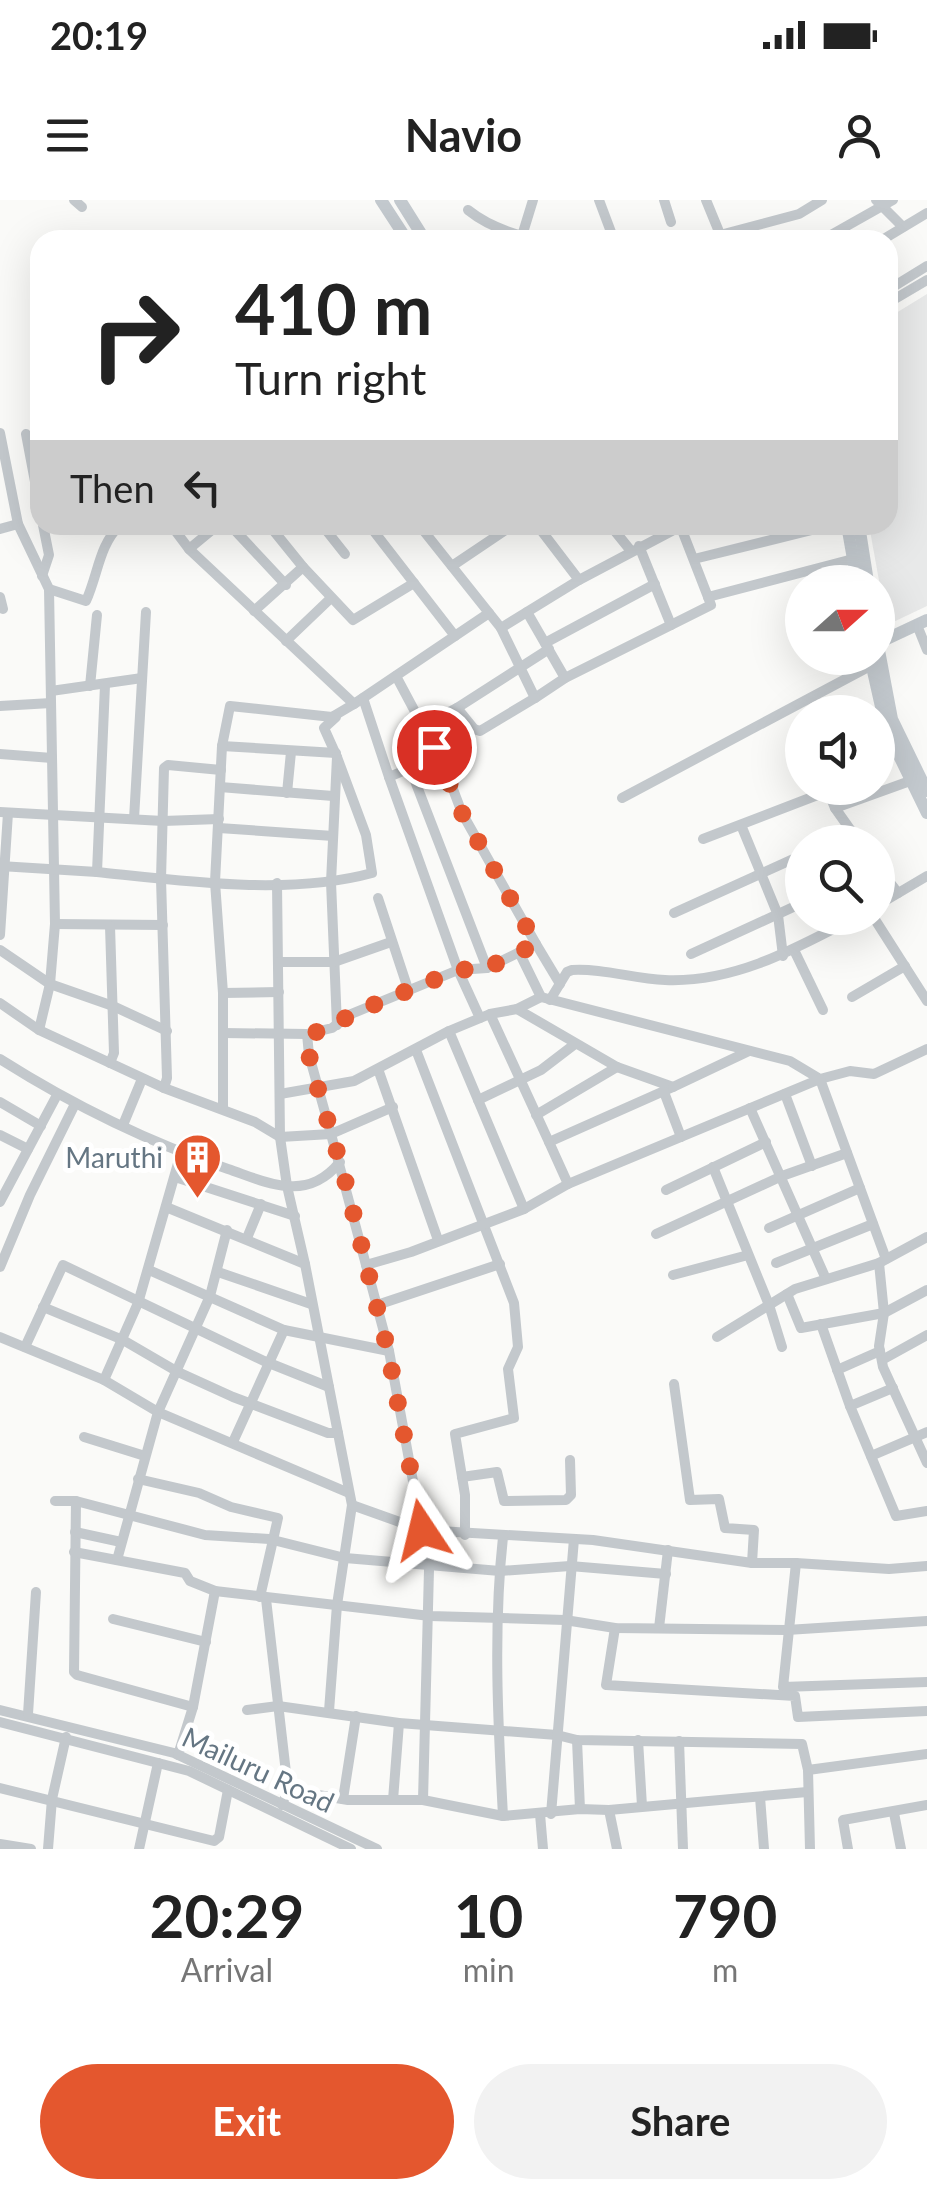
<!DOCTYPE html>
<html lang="en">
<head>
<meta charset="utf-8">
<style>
	:root { --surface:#fff; --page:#f2f2f2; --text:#222; --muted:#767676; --accent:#e4572e }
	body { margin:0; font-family:Lato,sans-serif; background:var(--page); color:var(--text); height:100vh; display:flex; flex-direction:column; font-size:38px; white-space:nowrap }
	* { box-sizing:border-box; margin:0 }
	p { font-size:32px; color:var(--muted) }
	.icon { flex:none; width:55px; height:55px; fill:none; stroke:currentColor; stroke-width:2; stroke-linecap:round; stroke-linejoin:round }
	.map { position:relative; height:1649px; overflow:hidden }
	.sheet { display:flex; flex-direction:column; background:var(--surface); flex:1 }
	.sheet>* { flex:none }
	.banner { position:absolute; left:30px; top:30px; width:868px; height:305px; border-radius:30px; box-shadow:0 10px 40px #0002; background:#fff; color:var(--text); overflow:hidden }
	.needle { width:65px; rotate:69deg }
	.tools { position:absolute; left:785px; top:365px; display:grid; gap:20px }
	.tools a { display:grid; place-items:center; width:110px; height:110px; border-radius:50%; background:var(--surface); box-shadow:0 10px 40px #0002; font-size:50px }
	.pin { position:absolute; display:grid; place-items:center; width:85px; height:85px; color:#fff; margin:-42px; border:5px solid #fff; border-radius:50%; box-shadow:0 2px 10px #0007 }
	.me { position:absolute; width:110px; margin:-55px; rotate:350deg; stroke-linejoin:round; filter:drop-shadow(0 0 8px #0008) }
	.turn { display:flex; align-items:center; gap:35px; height:210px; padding:0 40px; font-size:45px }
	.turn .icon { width:130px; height:130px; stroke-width:2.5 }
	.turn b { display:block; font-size:70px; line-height:85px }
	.then { display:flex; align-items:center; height:95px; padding:0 40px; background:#0003; gap:20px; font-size:38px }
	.eta { display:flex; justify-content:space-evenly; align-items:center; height:170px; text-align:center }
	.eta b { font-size:60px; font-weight:700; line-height:70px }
	.primary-button { display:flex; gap:20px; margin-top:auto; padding:20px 40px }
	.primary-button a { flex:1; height:115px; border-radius:60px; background:var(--accent); color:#fff; font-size:40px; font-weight:700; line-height:115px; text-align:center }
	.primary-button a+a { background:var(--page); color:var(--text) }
	.status { display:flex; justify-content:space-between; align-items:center; height:70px; padding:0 50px; background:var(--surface); direction:ltr }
	.status svg { height:28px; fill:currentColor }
	header { display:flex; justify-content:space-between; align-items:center; height:130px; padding:0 40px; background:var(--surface); font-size:45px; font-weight:700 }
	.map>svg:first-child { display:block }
	.built { fill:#e8e9e9 }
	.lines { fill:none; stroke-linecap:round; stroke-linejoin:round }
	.minor { stroke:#c3c8cc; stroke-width:10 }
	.major { stroke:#c3c9ce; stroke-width:12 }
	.route { stroke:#e4572e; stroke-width:18; stroke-dasharray:0 32.4 }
	.labels { text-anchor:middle; stroke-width:10; stroke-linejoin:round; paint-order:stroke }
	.poi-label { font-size:28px; fill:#657683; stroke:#fff; text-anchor:end }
	.street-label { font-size:28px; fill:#657683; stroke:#fff }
</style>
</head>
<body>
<div class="status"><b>20:19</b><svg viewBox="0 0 49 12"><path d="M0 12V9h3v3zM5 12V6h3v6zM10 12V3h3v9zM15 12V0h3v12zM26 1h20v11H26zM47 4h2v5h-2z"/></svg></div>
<header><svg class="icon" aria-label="menu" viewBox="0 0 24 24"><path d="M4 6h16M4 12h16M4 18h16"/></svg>Navio<svg class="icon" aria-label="person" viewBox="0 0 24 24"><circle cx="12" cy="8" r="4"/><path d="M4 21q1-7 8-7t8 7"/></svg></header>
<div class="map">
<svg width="927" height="1649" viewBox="0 0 927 1649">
	<rect width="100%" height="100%" fill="#fafaf8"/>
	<!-- built -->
	<path class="built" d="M927,94V406L887,425L869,325H888V118Z"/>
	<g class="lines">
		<!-- minor -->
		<g class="minor">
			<path d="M74,0L82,7"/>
			<path d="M599,0L614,40"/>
			<path d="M664,0L671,22"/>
			<path d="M706,0L722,39"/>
			<path d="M876,0L903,27"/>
			<path d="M468,10C489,27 514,35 540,40"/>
			<path d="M720,35L799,14L822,0"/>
			<path d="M521,39L533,0"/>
			<path d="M822,40L893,0"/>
			<path d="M882,40L927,13"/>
			<path d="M888,90L927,66"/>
			<path d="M888,103L927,80"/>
			<path d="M0,233L18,324"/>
			<path d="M26,234L40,308"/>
			<path d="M171,325L189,349L354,504L489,413"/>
			<path d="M230,325L286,385"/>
			<path d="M322,325L345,354"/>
			<path d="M369,325L455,436"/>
			<path d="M419,325L501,428L579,380L683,325"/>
			<path d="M537,325L579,380"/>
			<path d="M610,325L631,351"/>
			<path d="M680,325L708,397L853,359"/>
			<path d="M0,329L18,324L49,389L55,724L50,784L39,830"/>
			<path d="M639,346L671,425"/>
			<path d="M189,349L218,325"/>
			<path d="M694,359L832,325"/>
			<path d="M452,366L513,325"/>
			<path d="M303,367L353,420L414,383"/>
			<path d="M42,376L49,355L43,325"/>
			<path d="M49,389L86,401C98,375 99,345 120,325"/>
			<path d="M0,397L3,409"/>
			<path d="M254,411L303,367L269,325"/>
			<path d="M527,412L565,478"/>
			<path d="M917,425L927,450"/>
			<path d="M501,428L535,498L565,478L711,405L708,397"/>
			<path d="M286,441L331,398"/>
			<path d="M545,443L655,384"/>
			<path d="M396,476L445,568L462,613L536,744L487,768"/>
			<path d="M90,486L97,415"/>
			<path d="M51,491L142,478"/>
			<path d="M0,506L51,503"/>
			<path d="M457,508L549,449"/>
			<path d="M336,517L324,528L337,557L331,682L337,825"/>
			<path d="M422,526L457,508L474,529L480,531L535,498"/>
			<path d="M222,546L336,553"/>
			<path d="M0,554L52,558"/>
			<path d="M221,570L168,565L164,568L161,679L167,878L164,888L255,922L280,937L331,934L309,855L307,834"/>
			<path d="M389,577L458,770L480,818"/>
			<path d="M220,587L333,596"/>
			<path d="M287,593L291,552"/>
			<path d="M622,598L872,465"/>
			<path d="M835,608L859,642"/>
			<path d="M0,612L163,621L219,619"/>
			<path d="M134,619L146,412"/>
			<path d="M741,625L778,715L783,756"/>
			<path d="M219,628L333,636"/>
			<path d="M703,639L828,591L835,608L910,581"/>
			<path d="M0,666L97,672L105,485"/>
			<path d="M878,667L898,693"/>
			<path d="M97,672C183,681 288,696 372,673L366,635L337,557"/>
			<path d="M277,683L280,937L287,986L305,1064"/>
			<path d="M378,698L409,792"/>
			<path d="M878,705L927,676"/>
			<path d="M674,713L802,655"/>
			<path d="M874,718L927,801"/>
			<path d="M55,724L163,725"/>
			<path d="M0,735L8,613"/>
			<path d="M536,744L560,784"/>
			<path d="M0,750L50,784L113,806L167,831"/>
			<path d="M794,750L823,810"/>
			<path d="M691,754L802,703"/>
			<path d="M279,762H334L391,742"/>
			<path d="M223,793L279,792"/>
			<path d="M541,797L790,861L820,879L850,871L874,874L927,849"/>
			<path d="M852,797L905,766"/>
			<path d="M550,800L567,772L572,770C603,768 634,779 665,780C734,783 795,749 854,718"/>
			<path d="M0,803L39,830L164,888"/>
			<path d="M517,809L617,867L673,887L549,942L568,984"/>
			<path d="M490,814L549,942"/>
			<path d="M449,831L524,1009"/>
			<path d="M223,833L307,834L332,828L351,814L458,770L487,768L410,568L389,577L363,498"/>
			<path d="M416,850L514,1103L518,1147L508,1169L514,1218L455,1234L465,1295V1335"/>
			<path d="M0,859C71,904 148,942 228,969C246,975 268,985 287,986C310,988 326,979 340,962"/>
			<path d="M110,863L114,853L110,726"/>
			<path d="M378,869L438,1040"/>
			<path d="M673,887L749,851"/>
			<path d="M664,892L681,937"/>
			<path d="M280,894L354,881L449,831L490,814L517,809L541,797L519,752"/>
			<path d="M785,894L812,966"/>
			<path d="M478,900L541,870L575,844"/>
			<path d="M0,902L41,926"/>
			<path d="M393,907L331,934L389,1151L422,1330"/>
			<path d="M750,908L826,1079"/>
			<path d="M223,909V793L215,682L222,546L230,506L332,517L354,504"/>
			<path d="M536,915L617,867"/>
			<path d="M123,925L142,879"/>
			<path d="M0,935L28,949"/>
			<path d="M713,967L769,1105L782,1147"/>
			<path d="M175,977L295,1016"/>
			<path d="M666,990L766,942"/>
			<path d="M0,1002L57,895"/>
			<path d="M166,1007L305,1064L352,1305L337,1405L329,1511"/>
			<path d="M769,1028L860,988"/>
			<path d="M656,1034L782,976L847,953"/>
			<path d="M247,1038L261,1004"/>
			<path d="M776,1063L873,1024"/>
			<path d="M879,1063L884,1113L879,1146L883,1167L927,1263"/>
			<path d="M366,1065L411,1052L524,1009L568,984L820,879L886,1059"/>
			<path d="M0,1067L30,995L75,904"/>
			<path d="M149,1070L284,1130L389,1151"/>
			<path d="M218,1072L311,1104"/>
			<path d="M673,1075L748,1055"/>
			<path d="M787,1094L801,1128L884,1113L927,1090"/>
			<path d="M377,1105L500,1064"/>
			<path d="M43,1107L123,1140L178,1172L233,1197L328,1233H338"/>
			<path d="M821,1124L850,1206"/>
			<path d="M0,1137L104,1180L158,1212L349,1293"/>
			<path d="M717,1137L795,1089L879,1063L927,1037"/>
			<path d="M25,1147L63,1065L264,1161L329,1187"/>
			<path d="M882,1160L927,1135"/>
			<path d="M837,1170L880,1151"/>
			<path d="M104,1180L138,1103L181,953"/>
			<path d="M674,1184L690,1300L719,1299L725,1328L754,1330L752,1363"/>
			<path d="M893,1188L850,1206L896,1316L927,1311"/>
			<path d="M84,1237L145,1256"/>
			<path d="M233,1242L284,1130"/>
			<path d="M871,1256L927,1232"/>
			<path d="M462,1277L497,1272L504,1301L566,1300L571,1295L570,1260"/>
			<path d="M138,1279L199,1293L231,1307L278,1318L260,1397"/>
			<path d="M55,1301H76L205,1335L269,1339L345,1358L500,1371L570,1366L666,1374"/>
			<path d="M76,1301L74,1472L77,1475L193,1507"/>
			<path d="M352,1305L422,1330L593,1340L752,1363H796L783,1487L927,1482"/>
			<path d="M75,1332L121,1342"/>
			<path d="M74,1352L185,1373L190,1381L215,1391L430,1416L565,1420L615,1428L787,1430L927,1421"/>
			<path d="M117,1360L158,1212L210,1096L227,1030"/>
			<path d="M796,1363L889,1369L927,1366"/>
			<path d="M266,1399L288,1590"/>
			<path d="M113,1419L206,1442"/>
			<path d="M615,1428L606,1485L795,1496L798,1517L927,1511"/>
			<path d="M659,1428L668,1350"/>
			<path d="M0,1510L174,1553L377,1649"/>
			<path d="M247,1510L278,1506L399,1523L557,1535L577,1540L802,1544L808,1570L810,1649"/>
			<path d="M28,1514L36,1392"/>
			<path d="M0,1522L189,1571L351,1649"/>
			<path d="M577,1540L580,1609"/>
			<path d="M638,1540L642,1606"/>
			<path d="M679,1541L683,1649"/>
			<path d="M178,1555L193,1507L215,1391"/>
			<path d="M808,1570L927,1554"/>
			<path d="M0,1588L214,1641L219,1637L228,1590"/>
			<path d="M760,1597L764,1649"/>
			<path d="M343,1599L356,1516"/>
			<path d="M393,1600L399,1523"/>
			<path d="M423,1600L430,1331"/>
			<path d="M282,1605L288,1590L348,1600H423L503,1616L580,1609L609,1610L807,1592"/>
			<path d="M609,1610L617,1649"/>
			<path d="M894,1613L901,1649"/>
			<path d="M540,1614L543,1649"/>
			<path d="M551,1614L574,1339"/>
			<path d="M503,1616C498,1524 493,1429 503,1337"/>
			<path d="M0,1644L31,1649"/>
			<path d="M48,1649L52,1599L66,1537"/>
			<path d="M139,1649L158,1563"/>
			<path d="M848,1649L843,1620L927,1605"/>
		</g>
		<!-- major -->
		<g class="major">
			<path d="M381,0L407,40"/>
			<path d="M400,0L425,40"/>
			<path d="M847,325L857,382"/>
			<path d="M859,325L868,382"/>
			<path d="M878,443L927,420"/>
			<path d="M878,445L892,519L927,591"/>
			<path d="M870,458L886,529L927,613"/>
		</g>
	</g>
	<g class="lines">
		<!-- route -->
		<path class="route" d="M422,1330L388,1151L343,972L310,862L308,834L332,828L351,814L458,770L487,768L536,744L462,613L434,547"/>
	</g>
	<!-- icons -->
	<defs>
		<symbol id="building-pin" viewBox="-11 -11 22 30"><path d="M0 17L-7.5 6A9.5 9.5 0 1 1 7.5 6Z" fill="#e4572e" stroke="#fff"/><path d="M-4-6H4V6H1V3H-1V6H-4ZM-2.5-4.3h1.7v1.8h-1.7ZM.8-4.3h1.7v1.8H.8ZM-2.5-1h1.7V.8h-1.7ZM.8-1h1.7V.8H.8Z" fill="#fff"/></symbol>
	</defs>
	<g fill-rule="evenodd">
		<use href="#building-pin" x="170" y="930" width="55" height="75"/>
	</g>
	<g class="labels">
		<!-- poi labels -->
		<g class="poi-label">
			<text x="163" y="968">Maruthi</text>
		</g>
		<!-- street labels -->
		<g class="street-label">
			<text transform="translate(258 1570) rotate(25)" y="10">Mailuru Road</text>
		</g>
	</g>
</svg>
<div class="tools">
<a><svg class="needle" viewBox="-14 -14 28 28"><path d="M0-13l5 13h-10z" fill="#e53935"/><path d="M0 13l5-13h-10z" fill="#767676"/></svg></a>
<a><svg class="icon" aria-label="sound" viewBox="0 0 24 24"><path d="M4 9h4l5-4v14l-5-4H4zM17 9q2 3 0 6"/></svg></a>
<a><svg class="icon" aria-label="search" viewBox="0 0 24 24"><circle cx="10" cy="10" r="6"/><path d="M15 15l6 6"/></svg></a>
</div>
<div class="pin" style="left:434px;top:547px;background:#d93025"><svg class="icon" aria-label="arrive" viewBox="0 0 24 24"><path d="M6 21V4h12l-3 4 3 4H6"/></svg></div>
<svg class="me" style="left:422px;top:1330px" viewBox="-20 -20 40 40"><path d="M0-17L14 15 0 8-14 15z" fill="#e4572e" stroke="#fff" stroke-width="4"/></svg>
<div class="banner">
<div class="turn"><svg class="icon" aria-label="right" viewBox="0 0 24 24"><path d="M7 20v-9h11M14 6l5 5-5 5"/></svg><div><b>410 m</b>Turn right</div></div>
<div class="then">Then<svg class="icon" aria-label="left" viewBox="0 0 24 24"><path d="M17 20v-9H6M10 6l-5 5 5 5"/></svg></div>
</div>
</div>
<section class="sheet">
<div class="eta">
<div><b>20:29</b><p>Arrival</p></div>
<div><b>10</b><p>min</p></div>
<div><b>790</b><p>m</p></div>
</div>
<div class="primary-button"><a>Exit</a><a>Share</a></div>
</section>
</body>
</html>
